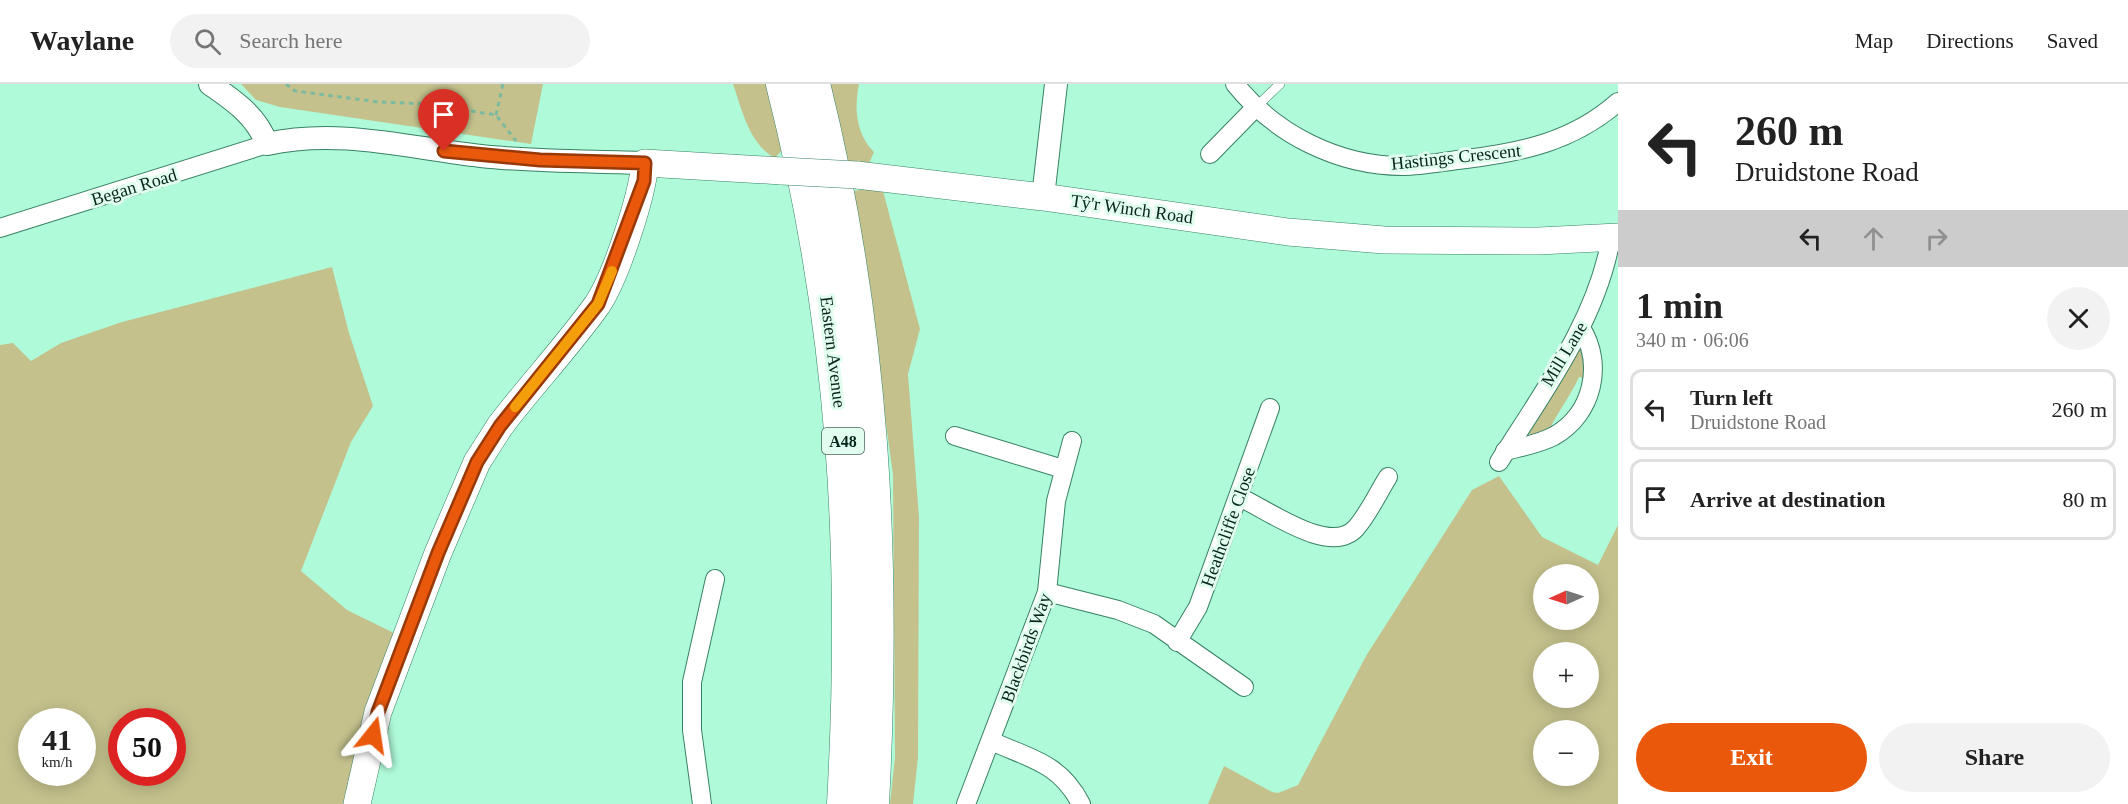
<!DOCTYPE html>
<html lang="en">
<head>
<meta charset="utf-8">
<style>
	:root { --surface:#fff; --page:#f2f2f2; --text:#222; --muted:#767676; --line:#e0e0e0; --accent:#ea580c }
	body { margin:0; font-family:"Times New Roman",serif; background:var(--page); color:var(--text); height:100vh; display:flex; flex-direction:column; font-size:22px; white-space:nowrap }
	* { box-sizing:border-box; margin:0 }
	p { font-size:20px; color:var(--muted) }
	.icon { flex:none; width:33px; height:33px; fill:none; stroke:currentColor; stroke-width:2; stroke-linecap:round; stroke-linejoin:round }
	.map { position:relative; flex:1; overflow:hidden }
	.panel { display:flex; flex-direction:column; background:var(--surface); width:510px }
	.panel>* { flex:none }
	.guide { background:#fff; color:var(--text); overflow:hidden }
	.needle { width:39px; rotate:267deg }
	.fabs { position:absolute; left:1533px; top:480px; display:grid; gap:12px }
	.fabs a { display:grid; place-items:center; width:66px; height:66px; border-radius:50%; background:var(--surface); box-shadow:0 3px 15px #0003; font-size:30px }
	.speed { position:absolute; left:18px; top:624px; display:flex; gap:12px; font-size:30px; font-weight:700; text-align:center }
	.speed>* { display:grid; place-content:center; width:78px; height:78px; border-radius:50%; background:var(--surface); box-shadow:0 3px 15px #0003; line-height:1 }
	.speed small { font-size:15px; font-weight:400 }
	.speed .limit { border:9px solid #d22; background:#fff; color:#111 }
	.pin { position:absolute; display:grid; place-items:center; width:51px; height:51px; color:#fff; margin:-62px -26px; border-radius:50% 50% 50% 0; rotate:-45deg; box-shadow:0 0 6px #0007 }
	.pin .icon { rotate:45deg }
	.me { position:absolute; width:66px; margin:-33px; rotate:15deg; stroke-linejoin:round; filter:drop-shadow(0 0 4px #0008) }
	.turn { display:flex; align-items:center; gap:21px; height:126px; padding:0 18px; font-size:27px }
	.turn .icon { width:78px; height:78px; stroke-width:2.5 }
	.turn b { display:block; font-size:42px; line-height:51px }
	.lanes { display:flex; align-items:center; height:57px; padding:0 18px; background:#0003; justify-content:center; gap:30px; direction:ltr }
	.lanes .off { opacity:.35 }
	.round { display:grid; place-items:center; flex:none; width:63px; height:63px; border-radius:32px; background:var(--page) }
	.head { display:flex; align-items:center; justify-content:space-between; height:102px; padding:0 18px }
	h1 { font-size:36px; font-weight:700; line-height:45px }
	.cta { display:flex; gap:12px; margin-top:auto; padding:12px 18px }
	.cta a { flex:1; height:69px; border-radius:36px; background:var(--accent); color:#fff; font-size:24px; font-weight:700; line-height:69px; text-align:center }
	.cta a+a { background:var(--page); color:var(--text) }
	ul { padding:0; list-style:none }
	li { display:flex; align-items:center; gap:18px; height:81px; margin:0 12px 9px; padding:0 6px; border:3px solid var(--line); border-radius:12px }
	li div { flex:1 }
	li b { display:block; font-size:22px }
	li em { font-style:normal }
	header { display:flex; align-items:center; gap:36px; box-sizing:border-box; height:84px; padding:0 30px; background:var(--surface); border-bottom:2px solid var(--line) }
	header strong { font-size:28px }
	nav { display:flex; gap:33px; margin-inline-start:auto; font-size:21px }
	.search { width:420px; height:54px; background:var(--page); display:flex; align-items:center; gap:15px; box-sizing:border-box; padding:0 21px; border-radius:33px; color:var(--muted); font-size:22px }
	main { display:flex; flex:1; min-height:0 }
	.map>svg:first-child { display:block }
	.green { fill:#c4c18d; fill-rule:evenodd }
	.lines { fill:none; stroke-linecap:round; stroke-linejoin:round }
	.service-casing { stroke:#378264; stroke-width:10 }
	.minor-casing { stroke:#378264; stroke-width:20 }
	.tertiary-casing { stroke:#378264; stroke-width:24 }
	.secondary-casing { stroke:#378264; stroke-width:28 }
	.trunk-casing { stroke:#378264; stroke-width:33 }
	.path { stroke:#7bba9f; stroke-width:3; stroke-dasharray:4.5 4.5; stroke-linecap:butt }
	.service { stroke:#fff; stroke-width:9 }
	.minor { stroke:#fff; stroke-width:18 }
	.tertiary { stroke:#fff; stroke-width:22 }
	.secondary { stroke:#fff; stroke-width:27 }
	.trunk { stroke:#fff; stroke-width:32 }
	.secondary-bridge-casing { stroke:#378264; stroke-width:28; stroke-linecap:butt }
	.secondary-bridge { stroke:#fff; stroke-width:27 }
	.route-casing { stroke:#983908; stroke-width:15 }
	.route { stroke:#ea580c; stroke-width:10 }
	.slow { stroke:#f59e0b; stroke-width:10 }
	.labels { text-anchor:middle; stroke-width:6; stroke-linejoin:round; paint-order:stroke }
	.shield { fill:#e0fdef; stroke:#47665a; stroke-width:1.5 }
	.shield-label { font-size:16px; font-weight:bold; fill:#05261a }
	.street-label { font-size:18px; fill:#05261a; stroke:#e0fdef }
</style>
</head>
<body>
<header>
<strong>Waylane</strong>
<div class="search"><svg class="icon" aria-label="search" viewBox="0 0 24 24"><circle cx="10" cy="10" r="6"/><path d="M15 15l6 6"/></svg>Search here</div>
<nav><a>Map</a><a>Directions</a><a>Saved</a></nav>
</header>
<main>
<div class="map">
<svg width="1618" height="720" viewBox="0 0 1618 720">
	<rect width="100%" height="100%" fill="#affbd9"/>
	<!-- green -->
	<g class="green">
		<path d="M241,0H543L531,60L280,23L256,16Z"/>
		<path d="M733,0H767L783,65L775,74C749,60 742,26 733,0Z"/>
		<path d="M826,0H859C854,24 856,50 874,68L867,84L848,77L840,61Z"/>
		<path d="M867,105L883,107L920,245L908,290L919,433L918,673L913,720H890L895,673L893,391L854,107Z"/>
		<path d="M332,183L349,249L373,322L351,358L301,487L347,526L398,551L345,720H0V261L13,259L31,277L61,259L122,238ZM32,638H82V688H32ZM122,638H172V688H122Z"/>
		<path d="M1580,262L1585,265L1587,295L1579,293C1573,308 1549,341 1549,349L1533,354L1526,345Z"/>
		<path d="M1499,392L1542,453L1598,481L1618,441V720H1208L1224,682L1272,708L1278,709L1298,701L1366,572L1472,406ZM1544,490H1588V536H1544ZM1544,568H1588V614H1544ZM1544,646H1588V692H1544Z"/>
	</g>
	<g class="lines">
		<defs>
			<path id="service" d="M1256,23L1280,0"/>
			<g id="minor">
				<path d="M1235,0C1275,50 1338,82 1403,82C1424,82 1446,77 1466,75C1523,68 1574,57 1618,18"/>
				<path d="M1210,70L1256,23"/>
				<path d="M0,144L267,60"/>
				<path d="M955,352L1063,385"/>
				<path d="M1505,367C1521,363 1539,360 1554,352C1593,330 1604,280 1581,244"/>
				<path d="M1499,378C1543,308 1597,236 1611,154"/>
				<path d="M1239,413C1267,425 1330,473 1356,444C1369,429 1378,409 1388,393"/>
				<path d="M1047,508L1118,526L1154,540L1244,603"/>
				<path d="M1177,558L1198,523L1270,324"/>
				<path d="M991,657C1031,675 1060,679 1081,720"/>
				<path d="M702,720L692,646V598L715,495"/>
				<path d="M966,720L1047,508L1056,417L1072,357"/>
			</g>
			<g id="tertiary">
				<path d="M210,0C234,17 256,31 267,60C339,44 409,64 481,72C535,78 591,77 645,79"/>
				<path d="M1043,113L1056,0"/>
			</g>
			<g id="secondary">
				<path d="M857,91L1043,113L1288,148L1384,156L1539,157L1618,153"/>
				<path d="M357,720L378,628L438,469L477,378L500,342C531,301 567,263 597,221C616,193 642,113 645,79L782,87"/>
			</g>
			<g id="trunk">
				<path d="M782,0C844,244 857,470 843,720"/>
				<path d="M814,0C874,240 886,474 873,720"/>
			</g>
		</defs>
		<!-- service casing -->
		<use href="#service" class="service-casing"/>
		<!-- minor casing -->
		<use href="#minor" class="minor-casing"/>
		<!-- tertiary casing -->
		<use href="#tertiary" class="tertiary-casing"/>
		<!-- secondary casing -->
		<use href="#secondary" class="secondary-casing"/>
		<!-- trunk casing -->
		<use href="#trunk" class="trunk-casing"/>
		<!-- path -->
		<g class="path">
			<path d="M286,0L295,7L379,18L428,20L496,31L516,57"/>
			<path d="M496,31L503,0"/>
		</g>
		<!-- service -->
		<use href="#service" class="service"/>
		<!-- minor -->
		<use href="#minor" class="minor"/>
		<!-- tertiary -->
		<use href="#tertiary" class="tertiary"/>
		<!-- secondary -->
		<use href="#secondary" class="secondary"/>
		<!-- trunk -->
		<use href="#trunk" class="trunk"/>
		<defs>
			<path id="secondary-bridge" d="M782,87L857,91"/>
		</defs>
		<!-- secondary-bridge casing -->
		<use href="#secondary-bridge" class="secondary-bridge-casing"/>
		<!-- secondary-bridge -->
		<use href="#secondary-bridge" class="secondary-bridge"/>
	</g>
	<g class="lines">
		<defs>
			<path id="route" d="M373,651L378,628L438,469L477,378L500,342L598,220L644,97L645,79L540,76L444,67"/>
		</defs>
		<!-- route casing -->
		<use href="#route" class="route-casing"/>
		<!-- route -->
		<use href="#route" class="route"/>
		<!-- slow -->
		<path class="slow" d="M515,323L598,220L612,187"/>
	</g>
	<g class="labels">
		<!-- shield labels -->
		<rect class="shield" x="822" y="344" width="42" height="26" rx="4.5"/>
		<g class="shield-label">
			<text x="843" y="363">A48</text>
		</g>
		<!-- street labels -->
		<g class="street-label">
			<text transform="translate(1456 73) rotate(-6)" y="6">Hastings Crescent</text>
			<text transform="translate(134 103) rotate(-17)" y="6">Began Road</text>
			<text transform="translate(1132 125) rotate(8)" y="6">Tŷ'r Winch Road</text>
			<text transform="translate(833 268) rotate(83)" y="6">Eastern Avenue</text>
			<text transform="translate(1564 270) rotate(-59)" y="6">Mill Lane</text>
			<text transform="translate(1228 443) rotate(-70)" y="6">Heathcliffe Close</text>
			<text transform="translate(1026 564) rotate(-70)" y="6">Blackbirds Way</text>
		</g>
	</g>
</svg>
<div class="fabs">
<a><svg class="needle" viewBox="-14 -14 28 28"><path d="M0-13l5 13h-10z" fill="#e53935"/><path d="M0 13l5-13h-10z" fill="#767676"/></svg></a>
<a>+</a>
<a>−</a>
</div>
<div class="speed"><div>41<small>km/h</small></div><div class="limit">50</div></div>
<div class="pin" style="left:444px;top:67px;background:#d93025"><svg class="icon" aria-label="arrive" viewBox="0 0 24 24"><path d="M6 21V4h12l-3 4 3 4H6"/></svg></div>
<svg class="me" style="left:373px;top:651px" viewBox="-20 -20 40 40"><path d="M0-17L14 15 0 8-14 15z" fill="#ea580c" stroke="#fff" stroke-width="4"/></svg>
</div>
<section class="panel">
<div class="guide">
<div class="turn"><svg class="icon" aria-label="left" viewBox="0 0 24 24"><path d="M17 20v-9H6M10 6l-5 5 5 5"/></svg><div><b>260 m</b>Druidstone Road</div></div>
<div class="lanes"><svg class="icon" aria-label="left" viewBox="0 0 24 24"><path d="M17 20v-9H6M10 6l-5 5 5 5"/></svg><svg class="icon off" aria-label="ahead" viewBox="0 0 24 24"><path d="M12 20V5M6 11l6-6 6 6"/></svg><svg class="icon off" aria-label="right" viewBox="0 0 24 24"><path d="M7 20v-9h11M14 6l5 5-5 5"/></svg></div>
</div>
<div class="head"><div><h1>1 min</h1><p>340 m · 06:06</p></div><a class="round"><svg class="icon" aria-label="close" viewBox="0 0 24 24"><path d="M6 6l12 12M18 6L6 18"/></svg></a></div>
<ul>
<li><svg class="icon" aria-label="left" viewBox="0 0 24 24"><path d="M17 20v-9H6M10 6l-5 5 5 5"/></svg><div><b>Turn left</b><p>Druidstone Road</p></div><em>260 m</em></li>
<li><svg class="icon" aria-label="arrive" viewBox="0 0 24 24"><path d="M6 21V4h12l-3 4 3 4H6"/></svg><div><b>Arrive at destination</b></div><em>80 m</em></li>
</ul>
<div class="cta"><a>Exit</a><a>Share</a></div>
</section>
</main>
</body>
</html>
